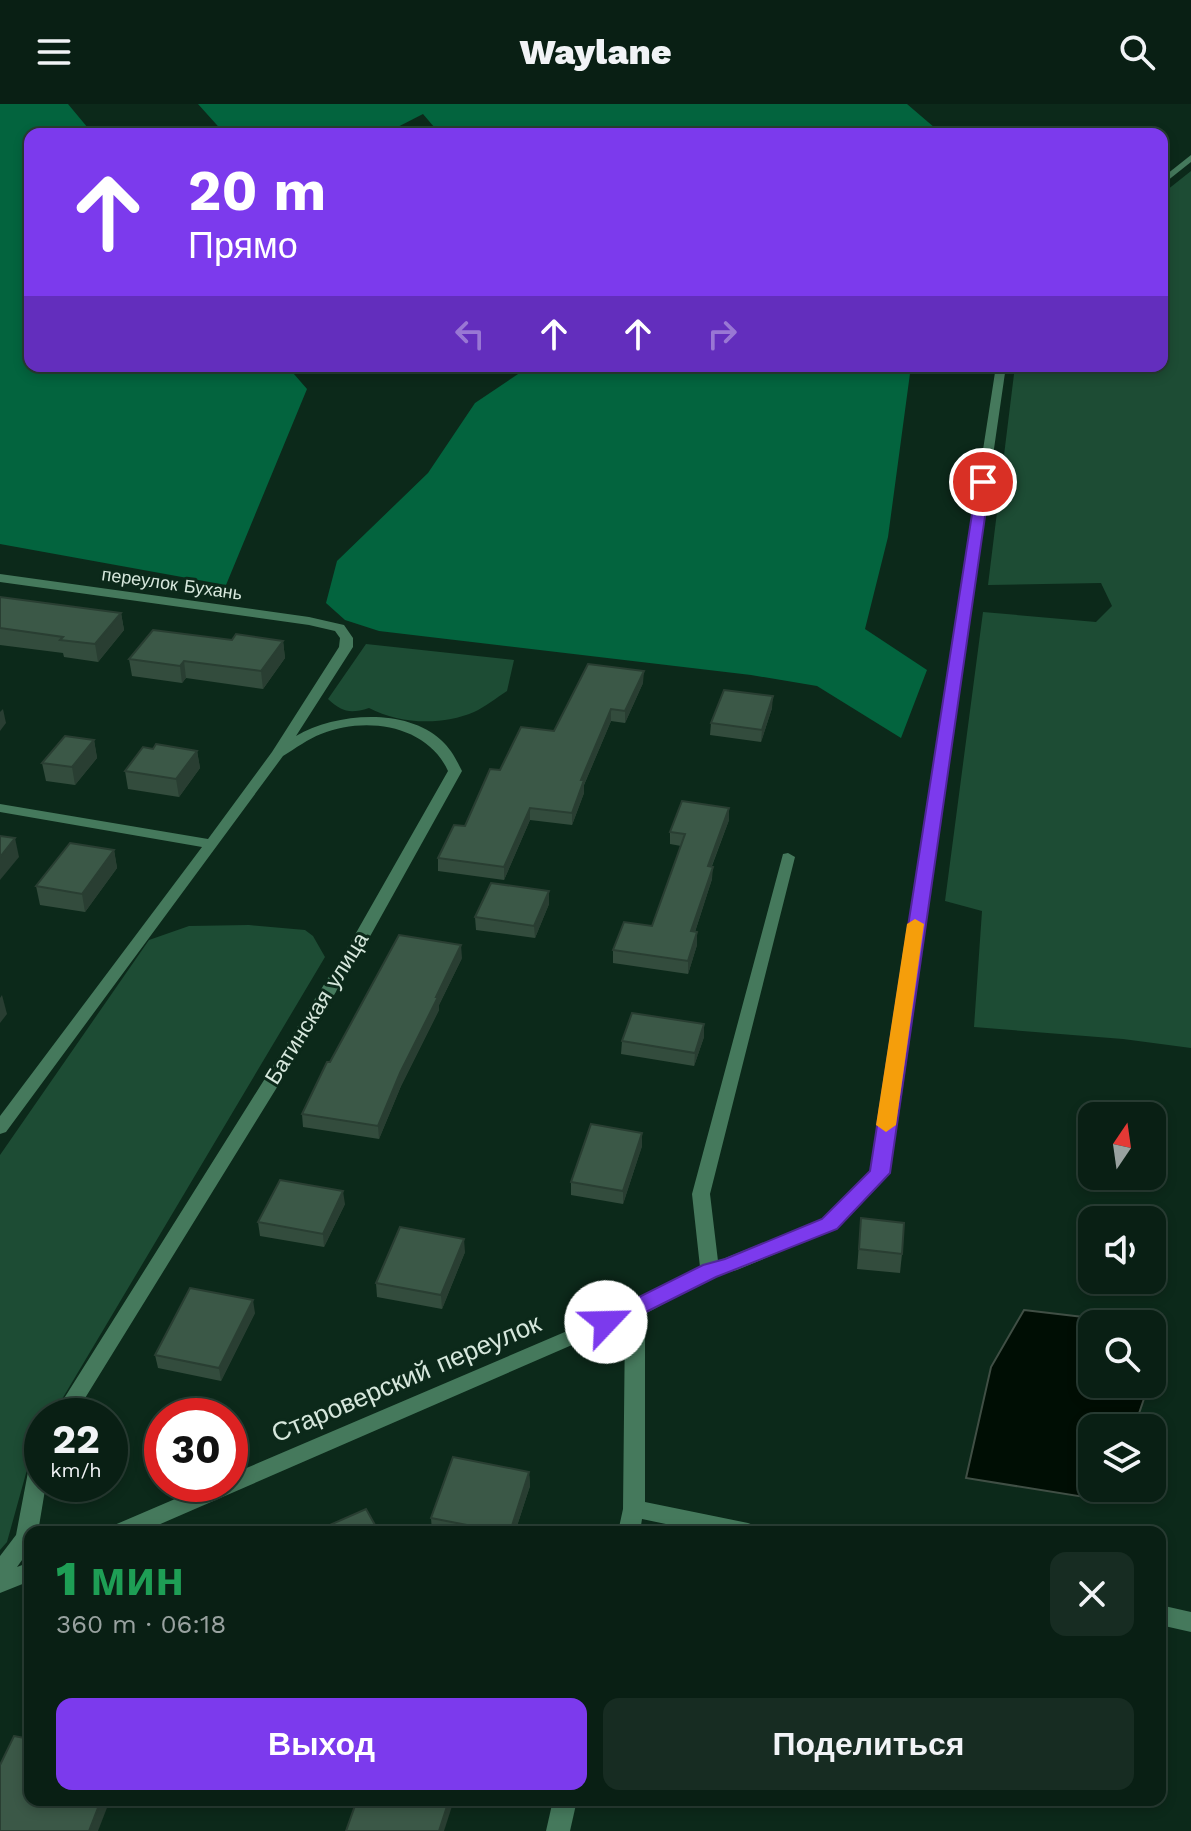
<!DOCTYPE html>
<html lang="ru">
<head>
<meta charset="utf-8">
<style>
	:root { --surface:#091f14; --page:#172c22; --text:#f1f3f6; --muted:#99a2a0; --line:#293d34; --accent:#7c3aed }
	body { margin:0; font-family:"Work Sans",sans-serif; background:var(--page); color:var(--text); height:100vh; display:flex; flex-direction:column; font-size:30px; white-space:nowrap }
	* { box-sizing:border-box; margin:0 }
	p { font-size:26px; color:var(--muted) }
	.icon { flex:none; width:44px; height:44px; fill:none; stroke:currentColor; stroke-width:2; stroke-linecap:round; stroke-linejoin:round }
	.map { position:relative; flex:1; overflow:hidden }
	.sheet { position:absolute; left:24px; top:1422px; width:1142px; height:280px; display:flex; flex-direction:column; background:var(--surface); border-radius:16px; box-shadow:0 4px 12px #0003,0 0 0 2px var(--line) }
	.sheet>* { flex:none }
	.banner { position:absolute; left:24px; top:24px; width:1144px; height:244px; border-radius:16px; box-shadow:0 4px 12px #0003,0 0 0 2px var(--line); background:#7c3aed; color:#fff; overflow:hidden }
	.needle { width:52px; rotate:13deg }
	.buttons { position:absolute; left:1078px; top:998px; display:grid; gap:16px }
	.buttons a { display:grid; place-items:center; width:88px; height:88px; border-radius:16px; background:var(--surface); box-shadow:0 4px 12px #0003,0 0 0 2px var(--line); font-size:40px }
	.speed { position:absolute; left:24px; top:1294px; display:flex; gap:16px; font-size:40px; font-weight:700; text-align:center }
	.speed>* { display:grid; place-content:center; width:104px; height:104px; border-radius:50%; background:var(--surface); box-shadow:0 4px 12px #0003,0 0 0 2px var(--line); line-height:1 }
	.speed small { font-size:20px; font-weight:400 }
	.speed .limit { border:12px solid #d22; background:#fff; color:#111 }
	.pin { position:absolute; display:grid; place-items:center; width:68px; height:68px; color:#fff; margin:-34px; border:4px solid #fff; border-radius:50%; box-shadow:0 2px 8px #0007 }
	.me { position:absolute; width:88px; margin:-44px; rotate:66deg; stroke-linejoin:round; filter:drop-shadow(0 0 6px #0008) }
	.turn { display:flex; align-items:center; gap:28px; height:168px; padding:0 32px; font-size:36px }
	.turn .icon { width:104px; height:104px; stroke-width:2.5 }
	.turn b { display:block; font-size:56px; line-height:68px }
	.lanes { display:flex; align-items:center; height:76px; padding:0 32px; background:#0003; justify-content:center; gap:40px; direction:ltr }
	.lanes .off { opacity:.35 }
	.round { display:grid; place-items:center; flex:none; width:84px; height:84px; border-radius:16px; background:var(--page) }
	.overview { display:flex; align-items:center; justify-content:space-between; height:136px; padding:0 32px }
	h1 { font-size:48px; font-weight:800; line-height:60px; color:#1e9e55 }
	.button { display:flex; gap:16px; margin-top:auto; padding:16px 32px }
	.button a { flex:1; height:92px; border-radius:16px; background:var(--accent); color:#fff; font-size:32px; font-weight:800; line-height:92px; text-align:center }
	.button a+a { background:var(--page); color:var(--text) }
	header { display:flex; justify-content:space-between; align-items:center; height:104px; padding:0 32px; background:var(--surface); font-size:36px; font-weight:800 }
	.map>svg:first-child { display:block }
	.green { fill:#1d4c34 }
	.forest { fill:#03643e }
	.water { fill:#000e04; stroke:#404f45; stroke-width:2 }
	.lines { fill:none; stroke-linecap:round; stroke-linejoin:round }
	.minor { fill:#45795c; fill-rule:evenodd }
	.wall { fill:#334c3d }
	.shaded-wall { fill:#293e32 }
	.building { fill:#3b5847; stroke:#293e32; stroke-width:2 }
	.route { fill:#7c3aed; stroke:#51269a; stroke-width:2 }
	.slow { fill:#f59e0b }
	.labels { text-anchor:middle; stroke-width:6; stroke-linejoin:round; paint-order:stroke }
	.far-street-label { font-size:18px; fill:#d6e7dc; stroke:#0c291a }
	.street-label { font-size:22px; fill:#d6e7dc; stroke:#0c291a }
	.near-street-label { font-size:26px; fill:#d6e7dc; stroke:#0c291a }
</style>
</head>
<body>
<header><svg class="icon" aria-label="menu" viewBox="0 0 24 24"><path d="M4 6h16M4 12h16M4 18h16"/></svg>Waylane<svg class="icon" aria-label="search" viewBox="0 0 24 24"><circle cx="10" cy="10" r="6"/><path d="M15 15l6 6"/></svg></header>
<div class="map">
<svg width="1191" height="1727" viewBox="0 0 1191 1727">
	<rect width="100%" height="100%" fill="#0c291a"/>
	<!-- green -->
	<g class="green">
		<path d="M1191,67V944L1123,935L974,923L982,807L945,797L983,508L1096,518L1112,502L1101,479L988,481L1015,262H1162V90Z"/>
		<path d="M366,540L514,556L507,587C496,594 485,603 474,608C442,622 399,620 369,604C350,610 342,608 328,595Z"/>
		<path d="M249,821L305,826L313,832L325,853L52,1312H42V1329L33,1344L7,1438L0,1446V1051L149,836L189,822Z"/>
	</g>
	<!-- forest -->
	<g class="forest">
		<path d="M0,0H68L93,30H30V262H287L307,285L226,481L0,440Z"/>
		<path d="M198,0H907L942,30H440L423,10L384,30H225Z"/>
		<path d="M530,262H911L888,433L865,525L927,566L901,634L817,582L751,571L379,527L345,516L326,499L337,457L428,369L475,299Z"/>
	</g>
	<!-- water -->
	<path class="water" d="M1024,1206L1143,1220H1092V1280H1149L1134,1324H1092V1384H1114L1109,1397L966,1374L991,1263Z"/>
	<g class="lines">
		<!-- minor -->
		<g class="minor">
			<path d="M1191,51V58L1162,81V74Z"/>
			<path d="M996,262H1006L889,1069L835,1125L737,1166L715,1172L645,1210V1398L748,1419L756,1422L759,1428H704L642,1415L640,1428H618L623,1405L625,1218L142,1428H109L112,1422L210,1380H230V1371L628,1201L700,1163L692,1090L783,750L788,749L795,753L710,1090L718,1157L823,1115L871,1067Z"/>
			<path d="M0,470L309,513L344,521L353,534V543L296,632C335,609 405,603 441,636C451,645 456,655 462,667L368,836L74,1312H53L352,836L448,667C427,621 366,612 321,630C308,635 296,644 283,652L6,1028L0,1030V1012L202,743L0,708V700L208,735L272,648L339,543L340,534L335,527L309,521L0,478Z"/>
			<path d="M42,1339V1380H46L38,1428H30V1445L17,1463L30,1458V1477L0,1489V1452L16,1431L32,1347L35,1341Z"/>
			<path d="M1160,1501L1191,1508V1528L1160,1521Z"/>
			<path d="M553,1696H577L570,1727H546Z"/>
		</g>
	</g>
	<!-- wall -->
	<g class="wall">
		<path d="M0,493L121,509L124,526L98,558L64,553L63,549L0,541Z"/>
		<path d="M232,536L283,537L285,554L263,585L186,574L182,579L132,572L129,555Z"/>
		<path d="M643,579L625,619L611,617L584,681V689L572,721L530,716L504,776L438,767V754L465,722L500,666L554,627Z"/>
		<path d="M772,604L761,638L710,631L711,619Z"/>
		<path d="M94,636L97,654L75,681L46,677L42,659Z"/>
		<path d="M153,645L197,647L200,664L179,693L128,685L125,667Z"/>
		<path d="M729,716L712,762V775L695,828L697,841L688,870L613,859V846L652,822L681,742L670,740V728Z"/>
		<path d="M114,746L117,764L85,808L40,801L36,782Z"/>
		<path d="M549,800L535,834L476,826L475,813Z"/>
		<path d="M462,854L439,901V906L401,982L379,1035L303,1023L302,1010L330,958Z"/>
		<path d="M704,933L694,962L621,950L622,937Z"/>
		<path d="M642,1029V1042L623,1100L571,1091V1078Z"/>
		<path d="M345,1100L324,1143L260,1132L258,1118Z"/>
		<path d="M861,1114L902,1150L900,1169L857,1165Z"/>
		<path d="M465,1148L442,1205L377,1193L376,1179Z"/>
		<path d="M255,1209L221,1277L158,1264L155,1251Z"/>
		<path d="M529,1368L530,1382L515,1428H438L432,1427L431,1414Z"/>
	</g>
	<!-- shaded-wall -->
	<g class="shaded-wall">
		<path d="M121,509L124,526L98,558L95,540Z"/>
		<path d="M283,537L285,554L263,585L261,567Z"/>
		<path d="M184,557L186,574L182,579L180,562Z"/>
		<path d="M644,567L643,579L625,619V607Z"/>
		<path d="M773,592L772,604L761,638L762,626Z"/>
		<path d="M3,605L6,619L0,627V608Z"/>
		<path d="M611,605V617L584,681V689L572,721V709L581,676Z"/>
		<path d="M94,636L97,654L75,681L72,663Z"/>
		<path d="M197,647L200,664L179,693L176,675Z"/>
		<path d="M530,704V716L504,776V763Z"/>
		<path d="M729,704V716L707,774L708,762Z"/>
		<path d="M15,734L19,753L0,776V753Z"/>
		<path d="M114,746L117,764L85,808L82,790Z"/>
		<path d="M713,763L712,775L691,840V827Z"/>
		<path d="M549,787V800L535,834L534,822Z"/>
		<path d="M697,828V841L688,870V857Z"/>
		<path d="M461,841L462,854L439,901V906L401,982L379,1035L378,1022L400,969Z"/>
		<path d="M2,891L7,910L0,919V894Z"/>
		<path d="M704,920V933L694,962L695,949Z"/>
		<path d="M642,1029V1042L623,1100V1087Z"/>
		<path d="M343,1087L345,1100L324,1143L323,1130Z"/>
		<path d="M464,1135L465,1148L442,1205L441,1191Z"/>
		<path d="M253,1196L255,1209L221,1277L219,1264Z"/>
		<path d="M529,1368L530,1382L515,1428H510Z"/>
		<path d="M101,1696H110L98,1727H89Z"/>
		<path d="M449,1696H454L444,1727H439Z"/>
	</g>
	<!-- building -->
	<g class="building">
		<path d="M0,493L121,509L95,540L60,536L63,533L0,524Z"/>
		<path d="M153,526L232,536L236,530L283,537L261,567L184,557L180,562L129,555Z"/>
		<path d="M588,560L644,567L625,607L611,605L581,676H584L572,709L530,704L504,763L438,754L454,721L465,722L490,665L500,666L521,623L554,627Z"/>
		<path d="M724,586L773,592L762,626L711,619Z"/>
		<path d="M65,632L94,636L72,663L42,659Z"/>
		<path d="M156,640L197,647L176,675L125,667L143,643L153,645Z"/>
		<path d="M682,697L729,704L708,762L713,763L691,827L697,828L688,857L613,846L624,818L652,822L685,730L670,728Z"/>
		<path d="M0,732L15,734L0,753Z"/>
		<path d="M70,739L114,746L82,790L36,782Z"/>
		<path d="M491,779L549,787L534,822L475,813Z"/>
		<path d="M399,831L461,841L436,893H438L400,969L378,1022L302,1010L327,958H330Z"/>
		<path d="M632,909L704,920L695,949L622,937Z"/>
		<path d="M591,1020L642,1029L623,1087L571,1078Z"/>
		<path d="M280,1076L343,1087L323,1130L258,1118Z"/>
		<path d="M861,1114L904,1119L902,1150L859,1145Z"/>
		<path d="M400,1123L464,1135L441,1191L376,1179Z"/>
		<path d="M190,1184L253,1196L219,1264L155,1251Z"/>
		<path d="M453,1353L529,1368L510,1428H503L431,1414Z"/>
		<path d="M366,1405L379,1428H314Z"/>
		<path d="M14,1632L30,1635V1696H101L89,1727H0V1661Z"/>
		<path d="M357,1696H449L439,1727H346Z"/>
	</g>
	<!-- route -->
	<path class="route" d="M983,374L990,378L890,1069L837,1125L716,1173L614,1224L606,1227L599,1224L595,1218L599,1213L703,1161L725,1155L822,1115L870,1067L977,378Z"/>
	<!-- slow -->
	<path class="slow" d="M915,815L924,820L896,1021L886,1028L876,1021L907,820Z"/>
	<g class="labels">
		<!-- far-street labels -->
		<g class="far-street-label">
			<text transform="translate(172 480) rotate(8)" y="6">переулок Бухань</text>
		</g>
		<!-- street labels -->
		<g class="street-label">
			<text transform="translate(316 904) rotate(-58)" y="8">Батинская улица</text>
		</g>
		<!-- near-street labels -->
		<g class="near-street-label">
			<text transform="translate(406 1274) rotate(-23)" y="9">Староверский переулок</text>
		</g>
	</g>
</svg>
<div class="buttons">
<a><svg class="needle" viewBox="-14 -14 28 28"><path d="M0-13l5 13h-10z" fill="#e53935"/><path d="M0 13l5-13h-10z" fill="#99a2a0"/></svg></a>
<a><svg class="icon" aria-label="sound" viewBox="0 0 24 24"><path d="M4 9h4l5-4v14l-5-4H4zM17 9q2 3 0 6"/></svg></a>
<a><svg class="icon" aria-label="search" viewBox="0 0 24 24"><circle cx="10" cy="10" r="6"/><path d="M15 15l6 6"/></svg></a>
<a><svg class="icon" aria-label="layers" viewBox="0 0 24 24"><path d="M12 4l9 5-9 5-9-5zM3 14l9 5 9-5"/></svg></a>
</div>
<div class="speed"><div>22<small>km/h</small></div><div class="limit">30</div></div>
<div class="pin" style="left:983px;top:378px;background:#d93025"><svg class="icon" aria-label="arrive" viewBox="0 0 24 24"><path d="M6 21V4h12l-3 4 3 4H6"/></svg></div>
<svg class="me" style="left:606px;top:1218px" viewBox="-20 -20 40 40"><circle r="19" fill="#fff"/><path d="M0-13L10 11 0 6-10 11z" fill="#7c3aed"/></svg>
<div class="banner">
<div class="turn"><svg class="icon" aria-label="ahead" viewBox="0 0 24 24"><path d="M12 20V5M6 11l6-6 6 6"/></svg><div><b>20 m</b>Прямо</div></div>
<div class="lanes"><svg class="icon off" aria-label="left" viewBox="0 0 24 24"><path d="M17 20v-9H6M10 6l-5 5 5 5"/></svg><svg class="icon" aria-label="ahead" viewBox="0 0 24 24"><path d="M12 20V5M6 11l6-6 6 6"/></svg><svg class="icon" aria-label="ahead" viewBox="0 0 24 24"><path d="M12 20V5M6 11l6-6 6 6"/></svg><svg class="icon off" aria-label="right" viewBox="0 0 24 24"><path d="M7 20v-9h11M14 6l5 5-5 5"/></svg></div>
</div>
<section class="sheet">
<div class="overview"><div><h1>1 мин</h1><p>360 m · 06:18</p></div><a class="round"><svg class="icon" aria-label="close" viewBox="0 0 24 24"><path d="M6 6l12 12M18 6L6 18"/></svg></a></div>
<div class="button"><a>Выход</a><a>Поделиться</a></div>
</section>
</div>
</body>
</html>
